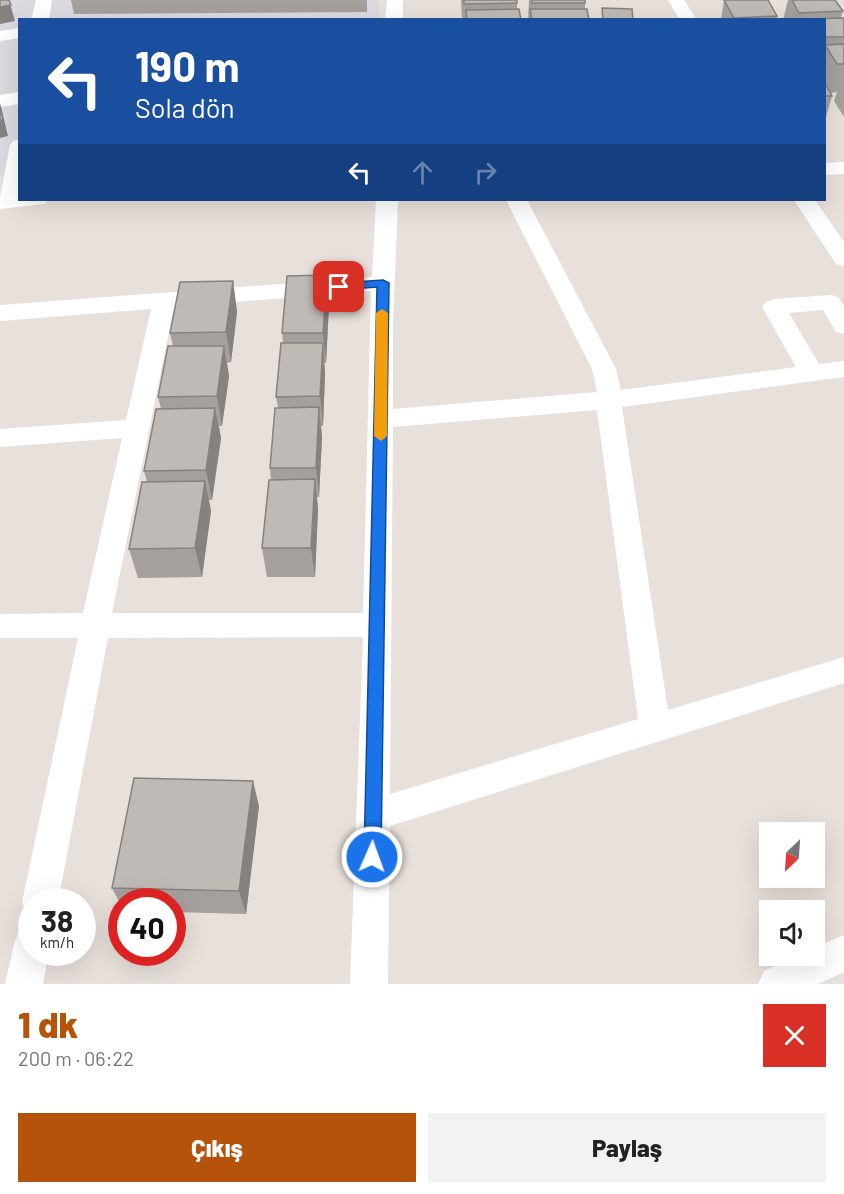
<!DOCTYPE html>
<html lang="tr">
<head>
<meta charset="utf-8">
<style>
	:root { --surface:#fff; --page:#f2f2f2; --text:#222; --muted:#767676; --accent:#b45309 }
	body { margin:0; font-family:Barlow,sans-serif; background:var(--page); color:var(--text); height:100vh; display:flex; flex-direction:column; font-size:22px; white-space:nowrap }
	* { box-sizing:border-box; margin:0 }
	p { font-size:20px; color:var(--muted) }
	.icon { flex:none; width:33px; height:33px; fill:none; stroke:currentColor; stroke-width:2; stroke-linecap:round; stroke-linejoin:round }
	.map { position:relative; height:984px; overflow:hidden }
	.panel { display:flex; flex-direction:column; background:var(--surface); flex:1 }
	.panel>* { flex:none }
	.guide { position:absolute; left:18px; top:18px; width:808px; height:183px; border-radius:0px; box-shadow:0 6px 24px #0002; background:#1a4fa0; color:#fff; overflow:hidden }
	.needle { width:39px; rotate:205deg }
	.fabs { position:absolute; left:759px; top:822px; display:grid; gap:12px }
	.fabs a { display:grid; place-items:center; width:66px; height:66px; border-radius:0px; background:var(--surface); box-shadow:0 6px 24px #0002; font-size:30px }
	.speed { position:absolute; left:18px; top:888px; display:flex; gap:12px; font-size:30px; font-weight:700; text-align:center }
	.speed>* { display:grid; place-content:center; width:78px; height:78px; border-radius:50%; background:var(--surface); box-shadow:0 6px 24px #0002; line-height:1 }
	.speed small { font-size:15px; font-weight:400 }
	.speed .limit { border:9px solid #d22; background:#fff; color:#111 }
	.pin { position:absolute; display:grid; place-items:center; width:51px; height:51px; color:#fff; margin:-26px; border-radius:12px; box-shadow:0 3px 9px #0006 }
	.me { position:absolute; width:66px; margin:-33px; rotate:2deg; stroke-linejoin:round; filter:drop-shadow(0 0 4px #0008) }
	.turn { display:flex; align-items:center; gap:21px; height:126px; padding:0 18px; font-size:27px }
	.turn .icon { width:78px; height:78px; stroke-width:2.5 }
	.turn b { display:block; font-size:42px; line-height:51px }
	.lanes { display:flex; align-items:center; height:57px; padding:0 18px; background:#0003; justify-content:center; gap:30px; direction:ltr }
	.lanes .off { opacity:.35 }
	.round { display:grid; place-items:center; flex:none; width:63px; height:63px; border-radius:0px; background:var(--page) }
	.head { display:flex; align-items:center; justify-content:space-between; height:102px; padding:0 18px }
	h1 { font-size:36px; font-weight:800; line-height:45px; color:var(--accent) }
	.button { display:flex; gap:12px; margin-top:auto; padding:12px 18px }
	.button a { flex:1; height:69px; border-radius:0px; background:var(--accent); color:#fff; font-size:24px; font-weight:800; line-height:69px; text-align:center }
	.button a+a { background:var(--page); color:var(--text) }
	.map>svg:first-child { display:block }
	.industrial { fill:#dbdae1 }
	.lines { fill:none; stroke-linecap:round; stroke-linejoin:round }
	.minor { fill:#fff; fill-rule:evenodd }
	.wall { fill:#a5a09d }
	.shaded-wall { fill:#86827f }
	.building { fill:#c0bab6; stroke:#86827f; stroke-width:1.5 }
	.route { fill:#1a73e8; stroke:#114b97; stroke-width:1.5 }
	.slow { fill:#f59e0b }
</style>
</head>
<body>
<div class="map">
<svg width="844" height="984" viewBox="0 0 844 984">
	<rect width="100%" height="100%" fill="#e8e0da"/>
	<!-- industrial -->
	<path class="industrial" d="M0,0H379L378,19L20,20L19,176L0,177Z"/>
	<g class="lines">
		<!-- minor -->
		<g class="minor">
			<path d="M36,0H52L49,20H31Z"/>
			<path d="M387,0H403V20H385Z"/>
			<path d="M668,0H684L697,20H680Z"/>
			<path d="M20,28V38L0,41V31Z"/>
			<path d="M20,92V104L0,107V95Z"/>
			<path d="M20,139V200H48L44,204L0,209V197L10,145L13,141Z"/>
			<path d="M844,162V174L825,175V163Z"/>
			<path d="M376,200H398L393,324V409L597,392L592,369L506,200H527L616,369L621,390L796,367L762,307L766,302L774,299L830,295L838,297L844,306V334L836,332L823,310L789,313L819,364L844,361V377L622,407L668,710L844,657V683L390,826L388,984H350L363,637L108,638L58,902H32V916L27,914L22,902L78,638H0V614L83,613L122,438L0,447V429L126,420L151,309L0,321V305L372,277ZM371,291L363,613H112L174,307ZM597,410L638,719L390,794L393,427Z"/>
			<path d="M794,200H815L844,242V266L836,264Z"/>
			<path d="M32,926V952H49L43,984H5L14,944L19,931Z"/>
			<path d="M844,935V972L818,984H758L764,971L798,956H814V948Z"/>
		</g>
	</g>
	<!-- wall -->
	<g class="wall">
		<path d="M71,0H367V12L74,14Z"/>
		<path d="M461,0H517V9L521,20H462Z"/>
		<path d="M529,0H585V9L589,20H528Z"/>
		<path d="M724,0L777,16L776,20H721Z"/>
		<path d="M788,0H835L843,11L841,18H844V117L834,101L837,92L831,93L832,96L825,121V20H783Z"/>
		<path d="M327,275L329,305L326,363H324L325,373L323,426H321L322,437L319,497H317L318,509L315,577H267L262,548L271,480L270,468L278,408L276,397L283,343L282,333Z"/>
		<path d="M233,281L237,312L231,362L227,363L229,376L222,426H219L221,438L212,500H209L211,511L202,577L138,578L129,549L147,482L144,471L161,409L158,397L173,346L170,333Z"/>
		<path d="M259,806L246,914L172,912V902H122V907L112,888Z"/>
	</g>
	<!-- shaded-wall -->
	<g class="shaded-wall">
		<path d="M9,0L15,21L0,24V7Z"/>
		<path d="M0,103L8,136L0,138Z"/>
		<path d="M327,275L329,305L326,363L323,333Z"/>
		<path d="M233,281L237,312L231,362L226,332Z"/>
		<path d="M323,343L325,373L323,426L320,396Z"/>
		<path d="M224,346L229,376L222,426L217,396Z"/>
		<path d="M319,407L322,437L319,497L316,468Z"/>
		<path d="M215,408L221,438L212,500L206,470Z"/>
		<path d="M315,479L318,509L315,577L311,548Z"/>
		<path d="M205,481L211,511L202,577L195,548Z"/>
		<path d="M253,781L259,806L246,914L239,891Z"/>
	</g>
	<!-- building -->
	<g class="building">
		<path d="M0,0H9L11,5L0,7Z"/>
		<path d="M464,0H517V3L464,4Z"/>
		<rect x="532" y="0" width="53" height="3"/>
		<path d="M724,0H768L777,16L734,18Z"/>
		<path d="M792,0H835L843,11L799,13Z"/>
		<path d="M602,8L632,9L633,20H603Z"/>
		<path d="M519,9L521,20H467L466,10Z"/>
		<path d="M530,9H587L589,20H532Z"/>
		<path d="M844,18V37H825V20L806,19Z"/>
		<path d="M366,19V20H265Z"/>
		<path d="M844,44V64H837L825,45Z"/>
		<path d="M825,83L832,96H825Z"/>
		<path d="M0,106L3,120H0Z"/>
		<path d="M327,275L323,333H282L287,276Z"/>
		<path d="M233,281L226,332L170,333L180,282Z"/>
		<path d="M281,343H323L320,396L276,397Z"/>
		<path d="M168,346H224L217,396L158,397Z"/>
		<path d="M319,407L316,468H270L275,408Z"/>
		<path d="M215,408L206,470L144,471L156,409Z"/>
		<path d="M315,479L311,548H262L269,480Z"/>
		<path d="M205,481L195,548L129,549L142,482Z"/>
		<path d="M134,778L253,781L239,891L112,888Z"/>
	</g>
	<!-- route -->
	<path class="route" d="M383,280L389,283L381,857L378,863L372,865L366,863L364,857L377,287L339,290L333,287L339,283Z"/>
	<!-- slow -->
	<path class="slow" d="M382,309L388,313L387,436L381,441L374,436L376,313Z"/>
</svg>
<div class="fabs">
<a><svg class="needle" viewBox="-14 -14 28 28"><path d="M0-13l5 13h-10z" fill="#e53935"/><path d="M0 13l5-13h-10z" fill="#767676"/></svg></a>
<a><svg class="icon" aria-label="sound" viewBox="0 0 24 24"><path d="M4 9h4l5-4v14l-5-4H4zM17 9q2 3 0 6"/></svg></a>
</div>
<div class="speed"><div>38<small>km/h</small></div><div class="limit">40</div></div>
<div class="pin" style="left:339px;top:287px;background:#d93025"><svg class="icon" aria-label="arrive" viewBox="0 0 24 24"><path d="M6 21V4h12l-3 4 3 4H6"/></svg></div>
<svg class="me" style="left:372px;top:857px" viewBox="-20 -20 40 40"><circle r="17" fill="#1a73e8" stroke="#fff" stroke-width="3"/><path d="M0-11L8 9 0 5-8 9z" fill="#fff"/></svg>
<div class="guide">
<div class="turn"><svg class="icon" aria-label="left" viewBox="0 0 24 24"><path d="M17 20v-9H6M10 6l-5 5 5 5"/></svg><div><b>190 m</b>Sola dön</div></div>
<div class="lanes"><svg class="icon" aria-label="left" viewBox="0 0 24 24"><path d="M17 20v-9H6M10 6l-5 5 5 5"/></svg><svg class="icon off" aria-label="ahead" viewBox="0 0 24 24"><path d="M12 20V5M6 11l6-6 6 6"/></svg><svg class="icon off" aria-label="right" viewBox="0 0 24 24"><path d="M7 20v-9h11M14 6l5 5-5 5"/></svg></div>
</div>
</div>
<section class="panel">
<div class="head"><div><h1>1 dk</h1><p>200 m · 06:22</p></div><a class="round" style="background:#d93025;color:#fff"><svg class="icon" aria-label="close" viewBox="0 0 24 24"><path d="M6 6l12 12M18 6L6 18"/></svg></a></div>
<div class="button"><a>Çıkış</a><a>Paylaş</a></div>
</section>
</body>
</html>
